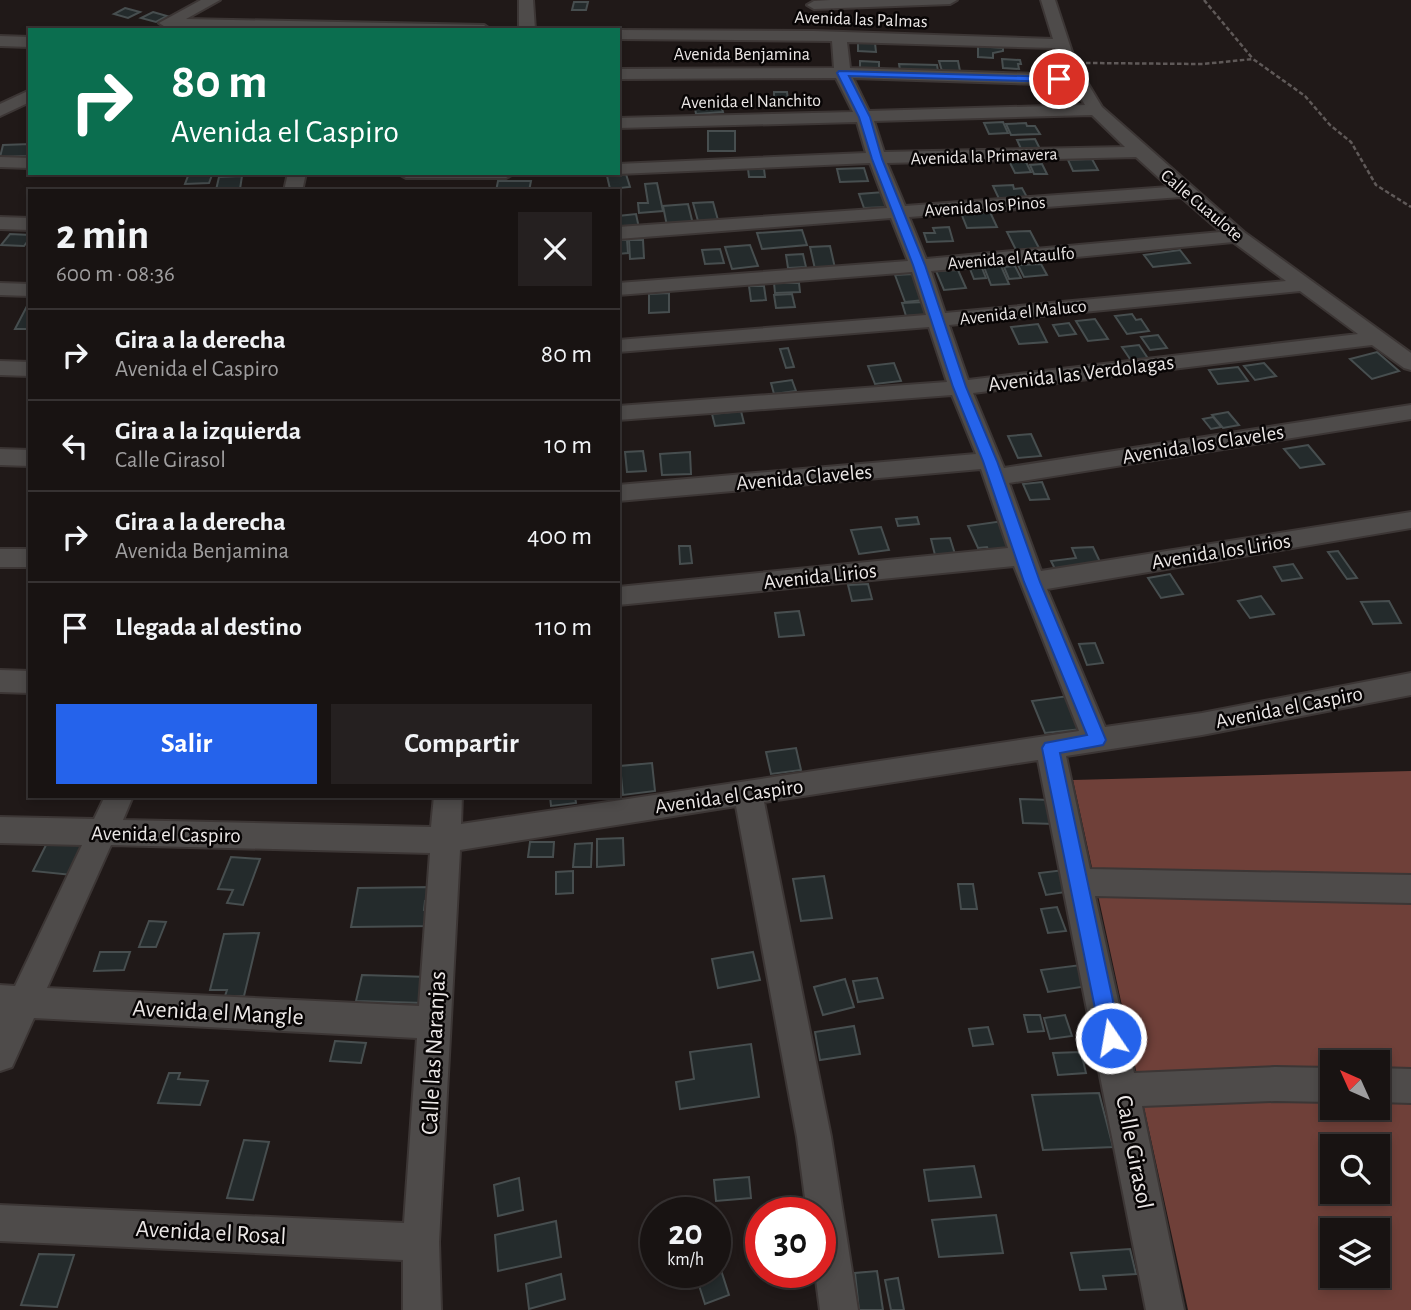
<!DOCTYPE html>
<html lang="es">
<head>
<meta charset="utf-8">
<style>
	:root { --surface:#181312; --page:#252020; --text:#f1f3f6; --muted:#9f9e9f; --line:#363232; --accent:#2563eb }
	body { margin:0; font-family:"Alegreya Sans",sans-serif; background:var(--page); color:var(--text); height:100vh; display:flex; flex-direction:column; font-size:26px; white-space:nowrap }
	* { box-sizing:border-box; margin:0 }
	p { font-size:23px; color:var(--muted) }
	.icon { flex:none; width:38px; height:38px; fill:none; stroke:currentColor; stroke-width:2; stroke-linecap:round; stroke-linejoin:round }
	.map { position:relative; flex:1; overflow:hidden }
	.drawer { position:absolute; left:28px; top:189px; width:592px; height:609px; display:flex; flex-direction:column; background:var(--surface); border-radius:0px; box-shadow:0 4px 10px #0003,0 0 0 2px var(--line) }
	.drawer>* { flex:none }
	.top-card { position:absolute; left:28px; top:28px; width:592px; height:147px; border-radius:0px; box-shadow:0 4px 10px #0003,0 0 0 2px var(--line); background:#0b6e4f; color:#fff; overflow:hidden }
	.needle { width:46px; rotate:315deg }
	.fabs { position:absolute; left:1320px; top:1050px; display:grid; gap:14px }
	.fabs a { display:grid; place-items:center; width:70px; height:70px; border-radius:0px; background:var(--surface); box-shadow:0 4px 10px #0003,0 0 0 2px var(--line); font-size:35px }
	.speed { position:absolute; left:640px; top:1197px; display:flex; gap:14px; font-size:35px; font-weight:700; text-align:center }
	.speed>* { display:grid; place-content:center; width:91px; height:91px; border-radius:50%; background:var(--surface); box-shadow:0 4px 10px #0003,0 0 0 2px var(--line); line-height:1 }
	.speed small { font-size:18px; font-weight:400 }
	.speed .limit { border:10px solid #d22; background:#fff; color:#111 }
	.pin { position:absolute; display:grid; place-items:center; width:60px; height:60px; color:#fff; margin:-30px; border:4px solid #fff; border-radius:50%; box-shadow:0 2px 7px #0007 }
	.me { position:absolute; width:77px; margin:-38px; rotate:348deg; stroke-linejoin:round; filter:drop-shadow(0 0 5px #0008) }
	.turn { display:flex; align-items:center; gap:24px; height:147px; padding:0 28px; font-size:32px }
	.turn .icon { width:91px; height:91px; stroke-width:2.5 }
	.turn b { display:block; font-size:49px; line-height:60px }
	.round { display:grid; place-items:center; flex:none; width:74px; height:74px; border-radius:0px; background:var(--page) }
	.overview { display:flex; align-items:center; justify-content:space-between; height:119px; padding:0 28px }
	h1 { font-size:42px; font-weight:700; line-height:52px }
	.cta { display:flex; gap:14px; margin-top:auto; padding:14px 28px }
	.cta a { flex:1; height:80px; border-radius:0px; background:var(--accent); color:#fff; font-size:28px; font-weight:700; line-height:80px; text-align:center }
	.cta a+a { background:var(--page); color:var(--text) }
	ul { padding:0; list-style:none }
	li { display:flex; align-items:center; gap:21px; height:91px; padding:0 28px; border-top:2px solid var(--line) }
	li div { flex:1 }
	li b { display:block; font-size:26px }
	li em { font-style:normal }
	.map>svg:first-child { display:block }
	.forest { fill:#6f4039; fill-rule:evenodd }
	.building { fill:#242b2c; stroke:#474e4f; stroke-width:2 }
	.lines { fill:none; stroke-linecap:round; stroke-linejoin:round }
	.minor-casing { stroke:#3c3635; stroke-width:4 }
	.path { stroke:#5f5958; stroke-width:2.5; stroke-dasharray:4.5 2.5; stroke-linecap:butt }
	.minor { fill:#4e4b4a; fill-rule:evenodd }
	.route { fill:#2563eb; stroke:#184099; stroke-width:2 }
	.labels { text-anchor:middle; stroke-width:5; stroke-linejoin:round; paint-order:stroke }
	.far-street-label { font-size:18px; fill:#ebe7e6; stroke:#080505 }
	.street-label { font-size:21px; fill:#ebe7e6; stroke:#080505 }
	.near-street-label { font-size:24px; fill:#ebe7e6; stroke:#080505 }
</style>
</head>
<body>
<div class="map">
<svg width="1411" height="1310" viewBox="0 0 1411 1310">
	<rect width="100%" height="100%" fill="#201918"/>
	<!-- forest -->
	<path class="forest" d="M1411,771V1310H1188L1073,780ZM1332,1062H1377V1108H1332ZM1332,1146H1377V1192H1332ZM1332,1230H1377V1276H1332Z"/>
	<!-- building -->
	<g class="building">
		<path d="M574,2H588L586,10H572Z"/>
		<path d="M125,8L140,12L128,18L114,14Z"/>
		<path d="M153,12L167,16L156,22L141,18Z"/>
		<path d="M858,43H875L876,52L858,51Z"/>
		<path d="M978,46L1003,48V51L993,53V58L978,57Z"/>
		<path d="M1002,59L1020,60L1021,64H1018L1019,69L1003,68Z"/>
		<path d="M860,61L879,62V71L860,70Z"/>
		<path d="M939,61H958L960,71H942Z"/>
		<path d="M899,64L937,65L938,71L900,70Z"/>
		<path d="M774,92H787L789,107H774V102H764V97H774Z"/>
		<path d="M720,102L723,112L696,114L694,103Z"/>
		<path d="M1003,122L1008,133L989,134L984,123Z"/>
		<path d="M1026,123L1027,126H1035L1040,134L1011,135L1006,124Z"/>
		<rect x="708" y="131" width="27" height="20"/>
		<path d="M1035,139L1041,151H1022L1017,140Z"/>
		<path d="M30,144L28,156L0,157L3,145Z"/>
		<path d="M1092,159L1098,170L1073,171L1068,160Z"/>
		<path d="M1025,160L1031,172L1015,173L1009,161Z"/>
		<path d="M1042,164L1047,174H1034L1030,165Z"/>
		<path d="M864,168L868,181L840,182L837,169Z"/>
		<path d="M748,169H764L765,177H749Z"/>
		<path d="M626,174L630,187L610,189L607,176Z"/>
		<path d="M212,175L209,183L185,184L188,176Z"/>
		<path d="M242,176L240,189L216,190L219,177Z"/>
		<path d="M498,181H531L529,191H496Z"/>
		<path d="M657,183L663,211L639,213L638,203H648L645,184Z"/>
		<path d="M1013,185L1014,189L1022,188L1028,199L1000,201L993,186Z"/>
		<path d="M884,192L889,207L864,208L859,194Z"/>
		<path d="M713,202L718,220L698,221L693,203Z"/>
		<path d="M688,204L693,224L667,226L663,206Z"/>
		<path d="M990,212L997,227L967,228L961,213Z"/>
		<path d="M636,214L639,228L619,230L618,216Z"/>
		<path d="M949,227L953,241L927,242L924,233H935L933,228Z"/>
		<path d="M802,230L807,245L762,249L757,233Z"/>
		<path d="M1030,231L1040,250L1017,252L1007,232Z"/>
		<path d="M10,234L30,235V238L24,246L1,245Z"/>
		<path d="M618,240H627L628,253L618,254Z"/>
		<path d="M629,240H643L644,258L630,259Z"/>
		<path d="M750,245L758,266L732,269L725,247Z"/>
		<path d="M830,246L835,268L815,269L810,247Z"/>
		<path d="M720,249L724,263L705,264L702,250Z"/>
		<path d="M1180,250L1190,263L1153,267L1144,255Z"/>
		<path d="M803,254L806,267L788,268L786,255Z"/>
		<path d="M1041,264L1047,275L1024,277L1018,265Z"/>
		<path d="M1001,266L1009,284L991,285L984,267Z"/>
		<path d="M1015,266L1021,278L1009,279L1004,267Z"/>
		<path d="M982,268L986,278L974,279L970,269Z"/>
		<path d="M958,270L966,288L944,290L936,271Z"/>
		<path d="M914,274L924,300L905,302L895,275Z"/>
		<path d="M774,283H799L800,292L775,293Z"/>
		<path d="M749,286H764L766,300L751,301Z"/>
		<path d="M669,293V312L649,313V294Z"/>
		<path d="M792,294L795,307L776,308L774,295Z"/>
		<path d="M924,302L928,315L906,316L902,303Z"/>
		<path d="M27,306H30V329H15Z"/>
		<path d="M1132,314L1136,320L1141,319L1149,331L1127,334L1115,316Z"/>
		<path d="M1095,319L1108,339L1088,341L1076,321Z"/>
		<path d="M1069,323L1076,334L1059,336L1053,325Z"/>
		<path d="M1038,324L1047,342L1019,344L1011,327Z"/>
		<path d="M1158,335L1167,348L1150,350L1141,337Z"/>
		<path d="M1139,345L1149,360L1132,362L1122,347Z"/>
		<path d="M788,348L794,367L786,368L780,349Z"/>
		<path d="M1377,352L1399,371L1372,379L1350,359Z"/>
		<path d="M894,363L901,381L875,384L868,366Z"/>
		<path d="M1264,363L1276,376L1255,380L1244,366Z"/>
		<path d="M1238,367L1248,381L1218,384L1209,370Z"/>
		<path d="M792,380L796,391L774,394L771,383Z"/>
		<path d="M741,411L744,423L715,426L712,414Z"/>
		<path d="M1228,412L1239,425L1223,428L1212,415Z"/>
		<path d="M1213,417L1221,427L1211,429L1203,419Z"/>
		<path d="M1031,434L1041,456L1018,458L1008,436Z"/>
		<path d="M1308,445L1324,464L1300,468L1284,449Z"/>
		<path d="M643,451L646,471L627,472L625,452Z"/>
		<path d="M690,452L691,474L662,475L660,454Z"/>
		<path d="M1042,482L1049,499L1030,500L1023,484Z"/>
		<path d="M917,517L919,524L898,526L896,519Z"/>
		<path d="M1003,521L1015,548L989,552L987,547L978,548L968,526Z"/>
		<path d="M881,527L889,550L859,554L851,530Z"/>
		<path d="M950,538L955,554L935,555L931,539Z"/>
		<path d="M679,546H690L692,563L680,564Z"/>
		<path d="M1093,547L1101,564L1055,569L1051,561L1076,558L1072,548Z"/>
		<path d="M1338,551L1357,578L1347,579L1328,552Z"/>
		<path d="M1293,564L1302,578L1282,581L1274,567Z"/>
		<path d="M1170,574L1183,594L1161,598L1148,578Z"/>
		<path d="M868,584L872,599L852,601L848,585Z"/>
		<path d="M1261,596L1274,614L1250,618L1238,601Z"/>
		<path d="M1389,601L1401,623L1373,624L1361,602Z"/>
		<path d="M799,611L804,635L779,637L775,613Z"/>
		<path d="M1095,643L1103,663L1087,665L1079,644Z"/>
		<path d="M1068,696L1082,729L1045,733L1032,701Z"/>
		<path d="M796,748L801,770L771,774L766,752Z"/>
		<path d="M652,763L655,791L623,795L620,766Z"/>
		<path d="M550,796H575L576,803L551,806Z"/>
		<path d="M1020,799L1051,800L1054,824L1023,823Z"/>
		<path d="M50,837L89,841L72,875L33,871Z"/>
		<path d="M623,838L624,865L597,867V839Z"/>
		<path d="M530,842H554L553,857H528Z"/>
		<path d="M592,843L591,867H573L575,844Z"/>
		<path d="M231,857L260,859L243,905L227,903L233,890L218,889Z"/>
		<path d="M1064,870L1072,891L1046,895L1039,873Z"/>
		<path d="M573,871V893L556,894V872Z"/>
		<path d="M824,876L832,918L801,921L793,879Z"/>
		<path d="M958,884H973L977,909H961Z"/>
		<path d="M434,887L432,901H425L424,910H435L433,926L351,927L358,888Z"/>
		<path d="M1057,907L1066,931L1048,933L1041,909Z"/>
		<path d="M149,921L166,922L156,947H139Z"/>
		<path d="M259,933L244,996H225L227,990H210L224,934Z"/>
		<path d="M100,952H130L124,970L94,971Z"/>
		<path d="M753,952L760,980L718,988L712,959Z"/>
		<path d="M1081,965L1088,986L1048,992L1041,970Z"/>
		<path d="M362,975L429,977L424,1003L356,1001Z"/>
		<path d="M877,978L883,998L858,1002L853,981Z"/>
		<path d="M845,979L854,1007L823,1015L814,987Z"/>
		<path d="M1024,1015H1040L1044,1031L1028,1032Z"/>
		<path d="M1065,1015L1072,1036L1050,1039L1044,1018Z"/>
		<path d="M854,1026L860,1054L820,1060L815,1032Z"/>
		<path d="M988,1027L993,1044L973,1046L969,1029Z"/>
		<path d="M335,1041L366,1043L361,1063L330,1061Z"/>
		<path d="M751,1044L759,1097L680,1109L676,1082L694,1079L690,1052Z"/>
		<path d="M1081,1052L1086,1073L1058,1075L1053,1053Z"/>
		<path d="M169,1073H180L178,1079L208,1081L200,1105L158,1103Z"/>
		<path d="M1099,1093L1113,1147L1043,1150L1032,1095Z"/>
		<path d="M244,1140L269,1142L253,1200L227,1198Z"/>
		<path d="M974,1166L981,1197L929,1201L924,1170Z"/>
		<path d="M749,1177L751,1198L716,1201L714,1180Z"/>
		<path d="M519,1178L523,1210L498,1216L494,1185Z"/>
		<path d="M996,1215L1003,1253L939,1257L932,1220Z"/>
		<path d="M556,1221L561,1257L498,1271L495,1235Z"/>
		<path d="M1130,1249L1136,1274L1103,1276L1106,1289L1080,1290L1071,1253Z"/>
		<path d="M39,1254L74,1255L57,1307L21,1305Z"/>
		<path d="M720,1267L729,1295L705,1304L696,1276L716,1272V1268Z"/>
		<path d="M877,1271L883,1310H859L855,1273Z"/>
		<path d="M561,1274L565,1299L529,1309L526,1284Z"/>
		<path d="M898,1278L904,1310H891L885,1280Z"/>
	</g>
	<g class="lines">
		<defs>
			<g id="minor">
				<path d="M201,0H220L186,19L484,25L491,30L167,28L159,23Z"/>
				<path d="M519,0H533L535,30H519Z"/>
				<path d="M830,0H957L950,4L814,9L807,5L814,1Z"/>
				<path d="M1041,0H1055L1076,64L1102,107L1244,232L1411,353V370L1404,368L1372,345L973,393L1004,468L1411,405V419L1009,483L1041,571L1411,512V528L1047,589L1105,727L1202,713L1411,673V695L1202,735L1066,756L1090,869L1411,875V903L1095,896L1134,1073L1275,1067L1332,1068V1102L1275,1101L1142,1106L1184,1310H1146L1038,760L764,802L831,1137L858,1310H820L815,1272H821V1213H807L797,1137L736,806L460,850L439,1242L441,1310H403V1260L0,1241V1205L404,1223L417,1038L34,1018L12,1067L0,1071V985L15,986L82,845L0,843V817L94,819L105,796H133L123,820L431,827L434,796H462L461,824L1079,731L1014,566L618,605V587L1008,548L981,469L618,501V485L976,454L952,395L618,420V406L947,382L929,327L618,352V340L926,315L912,272L618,295V283L908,261L891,218L618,239V227L887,208L870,163L618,174L614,173H618V164L866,153L857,122L618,128V118L853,112L836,78L618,79V69L834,68L832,41L618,39L617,30L814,31L1053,39ZM847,42L1055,48L1067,75L850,68ZM853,78L1073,85L1085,105L869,111ZM1092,115L1125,147L884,152L874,121ZM1136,157L1169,187L905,206L887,163ZM1181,197L1221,232L926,259L909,217ZM1233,242L1286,281L945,313L931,271ZM1300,291L1358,334L968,380L949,325ZM111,845L430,853L419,1006L47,988Z"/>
				<path d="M0,36L30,37V47L0,46Z"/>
				<path d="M30,90V102L0,116V104Z"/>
				<path d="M0,157L30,158V168L0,167Z"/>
				<path d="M288,173H306L302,191H284Z"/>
				<path d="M397,173H515L506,178H406Z"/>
				<path d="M0,217L30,218V230L0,229Z"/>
				<path d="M0,283L30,284V296L0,295Z"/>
				<path d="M0,361L30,362V376L0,375Z"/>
				<path d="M0,449L30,450V466L0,465Z"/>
				<rect x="0" y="549" width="30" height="18"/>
				<path d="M0,670L30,671V693L0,692Z"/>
				<path d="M1377,1068L1411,1069V1103L1377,1102Z"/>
			</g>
		</defs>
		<!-- minor casing -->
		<use href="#minor" class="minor-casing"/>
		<!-- path -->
		<g class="path">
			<path d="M1204,0L1253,59"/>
			<path d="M1086,63L1203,64L1253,59L1305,96L1330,125L1351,142L1376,185L1411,207"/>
		</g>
		<!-- minor -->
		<use href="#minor" class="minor"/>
	</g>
	<!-- route -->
	<path class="route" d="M839,71L1059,77L1064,79L1059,82L849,76L870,117L882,159L925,265L966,387L997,461L1040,582L1106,740L1103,745L1060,753L1121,1038L1118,1045L1111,1048L1104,1045L1101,1038L1042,748L1045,743L1087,735L1024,582L983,461L953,387L913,265L872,159L859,117L837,73Z"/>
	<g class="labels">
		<!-- far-street labels -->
		<g class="far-street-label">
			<text transform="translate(861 19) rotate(2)" y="6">Avenida las Palmas</text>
			<text x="742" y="60">Avenida Benjamina</text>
			<text transform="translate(751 101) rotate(-1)" y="6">Avenida el Nanchito</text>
			<text transform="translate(984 156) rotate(-2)" y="6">Avenida la Primavera</text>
			<text transform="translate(1202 205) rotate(40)" y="6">Calle Cuaulote</text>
			<text transform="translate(985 206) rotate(-4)" y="6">Avenida los Pinos</text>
			<text transform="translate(1011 258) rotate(-5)" y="6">Avenida el Ataulfo</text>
			<text transform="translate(1023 312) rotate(-6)" y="6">Avenida el Maluco</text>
		</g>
		<!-- street labels -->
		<g class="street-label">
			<text transform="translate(1081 373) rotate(-7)" y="7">Avenida las Verdolagas</text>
			<text transform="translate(1203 444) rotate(-9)" y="7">Avenida los Claveles</text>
			<text transform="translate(804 477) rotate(-5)" y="7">Avenida Claveles</text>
			<text transform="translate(1221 551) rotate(-9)" y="7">Avenida los Lirios</text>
			<text transform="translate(820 576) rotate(-6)" y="7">Avenida Lirios</text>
			<text transform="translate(1289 707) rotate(-11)" y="7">Avenida el Caspiro</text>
			<text transform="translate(729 796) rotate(-8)" y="7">Avenida el Caspiro</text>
			<text transform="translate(166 834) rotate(1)" y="7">Avenida el Caspiro</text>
		</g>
		<!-- near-street labels -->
		<g class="near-street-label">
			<text transform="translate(218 1012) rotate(3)" y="8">Avenida el Mangle</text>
			<text transform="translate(433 1053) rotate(-87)" y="8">Calle las Naranjas</text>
			<text transform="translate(1135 1152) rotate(79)" y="8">Calle Girasol</text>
			<text transform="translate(211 1232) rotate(3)" y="8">Avenida el Rosal</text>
		</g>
	</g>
</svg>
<div class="fabs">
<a><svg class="needle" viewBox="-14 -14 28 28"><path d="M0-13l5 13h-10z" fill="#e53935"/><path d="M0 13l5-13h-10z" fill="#9f9e9f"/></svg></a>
<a><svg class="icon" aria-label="search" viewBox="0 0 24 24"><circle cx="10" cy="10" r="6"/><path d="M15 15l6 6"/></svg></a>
<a><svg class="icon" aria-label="layers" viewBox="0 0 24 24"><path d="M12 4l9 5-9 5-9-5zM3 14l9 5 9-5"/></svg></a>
</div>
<div class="speed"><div>20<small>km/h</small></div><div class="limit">30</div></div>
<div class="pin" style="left:1059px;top:79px;background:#d93025"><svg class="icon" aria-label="arrive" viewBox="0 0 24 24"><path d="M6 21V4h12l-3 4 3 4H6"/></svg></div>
<svg class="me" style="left:1111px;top:1038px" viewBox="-20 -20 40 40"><circle r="17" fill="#2563eb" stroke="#fff" stroke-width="3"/><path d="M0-11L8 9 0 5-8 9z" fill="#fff"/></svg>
<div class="top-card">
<div class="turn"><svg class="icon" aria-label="right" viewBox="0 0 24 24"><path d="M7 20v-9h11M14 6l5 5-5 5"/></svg><div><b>80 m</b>Avenida el Caspiro</div></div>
</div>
<section class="drawer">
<div class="overview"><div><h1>2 min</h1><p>600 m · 08:36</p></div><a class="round"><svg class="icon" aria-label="close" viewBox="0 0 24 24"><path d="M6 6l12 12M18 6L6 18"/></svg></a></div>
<ul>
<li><svg class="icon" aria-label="right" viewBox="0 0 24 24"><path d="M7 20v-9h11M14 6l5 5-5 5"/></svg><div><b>Gira a la derecha</b><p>Avenida el Caspiro</p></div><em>80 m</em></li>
<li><svg class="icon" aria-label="left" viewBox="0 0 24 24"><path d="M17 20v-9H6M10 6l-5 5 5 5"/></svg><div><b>Gira a la izquierda</b><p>Calle Girasol</p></div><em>10 m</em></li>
<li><svg class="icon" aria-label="right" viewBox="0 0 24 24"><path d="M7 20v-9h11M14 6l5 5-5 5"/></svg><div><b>Gira a la derecha</b><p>Avenida Benjamina</p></div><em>400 m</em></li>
<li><svg class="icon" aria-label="arrive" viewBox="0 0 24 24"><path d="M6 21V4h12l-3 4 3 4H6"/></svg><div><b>Llegada al destino</b></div><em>110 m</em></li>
</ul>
<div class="cta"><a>Salir</a><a>Compartir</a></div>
</section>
</div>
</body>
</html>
